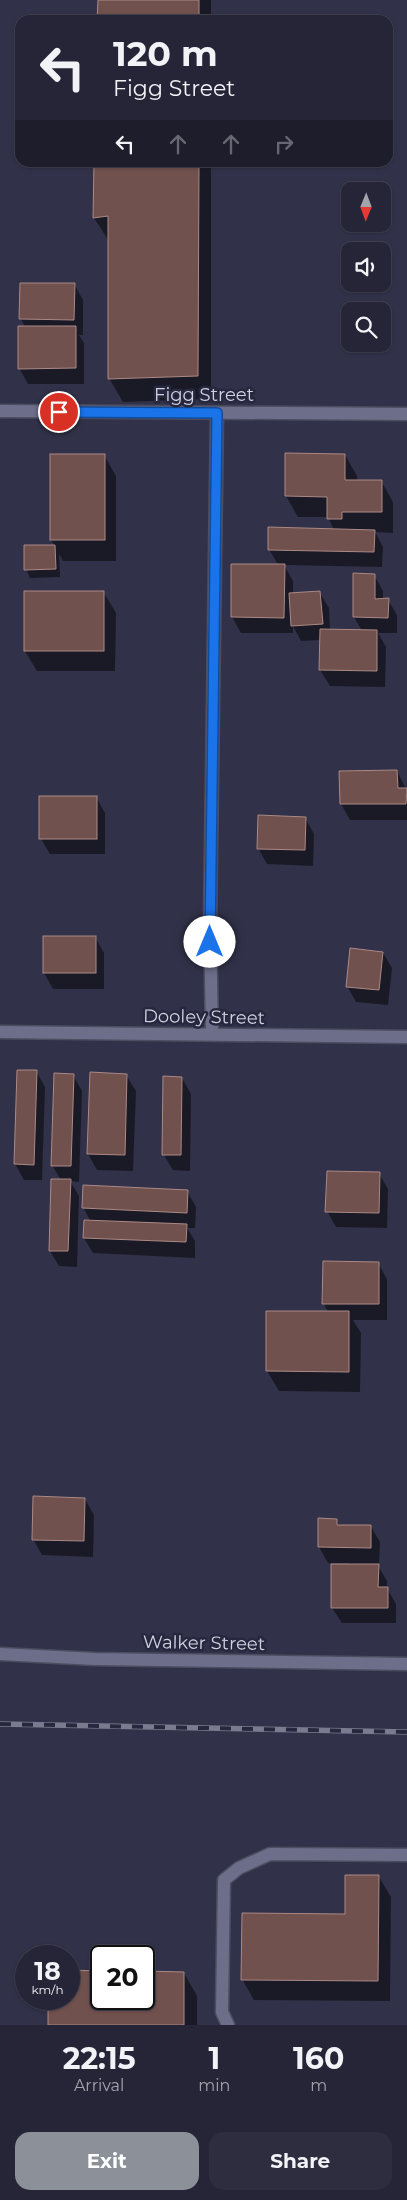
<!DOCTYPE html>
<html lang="en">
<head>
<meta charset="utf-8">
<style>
	:root { --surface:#252537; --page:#2d2d3f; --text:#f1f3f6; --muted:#a3a5ad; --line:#424252; --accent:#8c9099 }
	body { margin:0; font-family:Montserrat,sans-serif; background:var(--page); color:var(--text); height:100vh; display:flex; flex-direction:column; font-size:19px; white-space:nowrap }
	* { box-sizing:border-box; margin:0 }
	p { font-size:16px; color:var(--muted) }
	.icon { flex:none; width:28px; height:28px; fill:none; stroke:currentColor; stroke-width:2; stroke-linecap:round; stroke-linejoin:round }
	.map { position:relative; height:2025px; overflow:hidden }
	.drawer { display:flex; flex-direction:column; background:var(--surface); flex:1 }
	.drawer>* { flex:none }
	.guide { position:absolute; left:15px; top:15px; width:378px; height:152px; border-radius:15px; box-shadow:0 1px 4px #0004,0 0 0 1px var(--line); background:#252537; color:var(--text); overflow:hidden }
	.needle { width:32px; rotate:181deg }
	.tools { position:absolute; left:341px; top:182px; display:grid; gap:10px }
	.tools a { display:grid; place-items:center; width:50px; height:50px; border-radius:10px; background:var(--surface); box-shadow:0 1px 4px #0004,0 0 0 1px var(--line); font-size:25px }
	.speed { position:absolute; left:15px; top:1945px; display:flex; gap:10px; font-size:25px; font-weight:700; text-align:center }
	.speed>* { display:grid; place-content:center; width:65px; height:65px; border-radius:50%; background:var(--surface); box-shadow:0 1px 4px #0004,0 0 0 1px var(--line); line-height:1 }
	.speed small { font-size:12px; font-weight:400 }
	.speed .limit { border:2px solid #111; border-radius:8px; background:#fff; color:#111 }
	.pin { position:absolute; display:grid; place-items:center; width:42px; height:42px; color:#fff; margin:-21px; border:2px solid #fff; border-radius:50%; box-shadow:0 1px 5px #0007 }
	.me { position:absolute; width:55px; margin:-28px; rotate:0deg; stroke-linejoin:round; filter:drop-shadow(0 0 4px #0008) }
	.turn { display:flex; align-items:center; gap:18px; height:105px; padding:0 15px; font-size:22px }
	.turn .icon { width:65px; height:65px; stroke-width:2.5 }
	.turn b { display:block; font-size:35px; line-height:42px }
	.lanes { display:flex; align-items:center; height:48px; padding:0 15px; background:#0003; justify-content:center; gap:25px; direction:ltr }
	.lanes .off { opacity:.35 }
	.eta { display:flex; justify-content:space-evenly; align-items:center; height:85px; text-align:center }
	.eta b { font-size:30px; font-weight:700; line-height:35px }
	.primary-button { display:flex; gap:10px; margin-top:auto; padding:10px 15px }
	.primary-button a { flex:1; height:58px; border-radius:15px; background:var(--accent); color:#fff; font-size:20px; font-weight:700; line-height:58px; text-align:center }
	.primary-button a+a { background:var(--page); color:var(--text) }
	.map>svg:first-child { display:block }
	.shadow { fill:#0007 }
	.building { fill:#70514e; stroke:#ab8985 }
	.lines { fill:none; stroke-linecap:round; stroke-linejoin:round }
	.service-casing { stroke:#4d4d61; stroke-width:15 }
	.minor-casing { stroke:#4d4d61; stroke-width:15 }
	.service { stroke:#6d6e89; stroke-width:12 }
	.minor { stroke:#6d6e89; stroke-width:12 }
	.rail-casing { stroke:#7b7b8f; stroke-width:5.5 }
	.rail { stroke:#27273f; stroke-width:4; stroke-dasharray:11; stroke-linecap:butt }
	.route-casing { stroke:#114b97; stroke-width:12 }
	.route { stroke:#1a73e8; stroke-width:9 }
	.labels { text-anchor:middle; stroke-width:5; stroke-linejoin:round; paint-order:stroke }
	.street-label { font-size:18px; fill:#d1d2e1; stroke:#27273f }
</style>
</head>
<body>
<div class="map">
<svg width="407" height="2025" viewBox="0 0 407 2025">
	<rect width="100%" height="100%" fill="#313149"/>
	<!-- shadow -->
	<g class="shadow">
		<path d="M100,0H211V20H99Z"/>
		<path d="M96,162H211V399L123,402L109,378V241L94,218Z"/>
		<path d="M74,284L83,300V335H79L84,343V384H28L19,368L25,327L21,319Z"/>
		<path d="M287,454L345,455L357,476V481H381L393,502V533L375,532L383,547L382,567L284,565L293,581V594L319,592L329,608L330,630L362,631L354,617L374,575L383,591V600H388L397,615V633H378L386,647L385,687L330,686L320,670L321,640L301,641L293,626V633H241L232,617V565H278L269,549L334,530L328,517H298L286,496Z"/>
		<path d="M51,455H104L116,476V561H63L59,554L60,577L30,578L26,569L55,546L51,540Z"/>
		<path d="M104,593L116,613L115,671H37L25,651Z"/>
		<path d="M397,771L407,791V820H350L341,804V772Z"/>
		<path d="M96,797L105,813V854H50L41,839Z"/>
		<path d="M305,818L314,834L313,866L267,864L258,848Z"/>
		<path d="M44,937H95L104,953V989H53L44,973Z"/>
		<path d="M383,953L392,968L388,1005L356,1002L347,986Z"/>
		<path d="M18,1071H36L45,1087L42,1180H24L15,1164Z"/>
		<path d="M73,1075L82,1091L79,1182L70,1181L79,1196L77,1267L59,1266L50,1251L61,1180L52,1165Z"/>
		<path d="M126,1075L136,1091L133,1171L97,1170L88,1154Z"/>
		<path d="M182,1078L191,1094L190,1171L173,1170L164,1155Z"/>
		<path d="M379,1174L388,1189L387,1228L336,1227L327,1211Z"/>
		<path d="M187,1191L196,1207L195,1228H187L195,1241V1258L93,1253L84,1238L91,1222L83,1207Z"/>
		<path d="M378,1263L387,1279V1320H353L361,1333L360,1392L279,1391L267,1371L328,1312L324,1304Z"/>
		<path d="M85,1499L94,1515L93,1557L42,1555L33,1539Z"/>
		<path d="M336,1520L340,1527H371L380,1542L379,1564H377L387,1581V1588L396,1604V1623H342L332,1608L349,1563H328L319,1547Z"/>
		<path d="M379,1877L391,1897L390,2001L254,2000L242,1979L346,1916Z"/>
		<path d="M69,1972H101V1999H144V1972L184,1973L197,1996V2025H49V1999H69Z"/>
	</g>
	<!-- building -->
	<g class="building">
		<path d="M98,0H199V20H97Z"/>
		<path d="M94,162H199L198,376L108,379V216L93,218Z"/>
		<path d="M20,283H75L74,320L19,319Z"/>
		<path d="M18,326H76V368L18,369Z"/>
		<path d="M285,453L345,454V480H382V512H342V519H327V497L285,496Z"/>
		<rect x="50" y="454" width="55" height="86"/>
		<path d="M268,527L375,530L374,552L268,550Z"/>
		<path d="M24,545H55L56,569L24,570Z"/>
		<path d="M231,564H285L284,618L231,617Z"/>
		<path d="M353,573L375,574V599L389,598L388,618L353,617Z"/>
		<rect x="24" y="591" width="80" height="60"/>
		<path d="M320,591L323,624L291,626L289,593Z"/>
		<path d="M320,629L377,630V671L319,670Z"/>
		<path d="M397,770L398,788H407L406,804H340L339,771Z"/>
		<rect x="39" y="796" width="58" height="43"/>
		<path d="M258,815L306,817L305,850L257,849Z"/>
		<rect x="43" y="936" width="53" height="37"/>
		<path d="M350,948L383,952L379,990L346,987Z"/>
		<path d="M17,1070H37L34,1165L14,1164Z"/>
		<path d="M90,1072L127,1074L125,1155L87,1154Z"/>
		<path d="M54,1073L74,1074L71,1166H51Z"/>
		<path d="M163,1076L182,1077L181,1155H162Z"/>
		<path d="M327,1171L380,1172L379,1213L325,1212Z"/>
		<path d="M51,1179H71L68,1251H49Z"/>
		<path d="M83,1185L188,1190L187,1213L82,1208Z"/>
		<path d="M84,1220L187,1224L186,1242L83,1238Z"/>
		<path d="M323,1261L379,1262V1304H322Z"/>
		<path d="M266,1311H349V1372L266,1371Z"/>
		<path d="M33,1496L85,1498L84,1541L32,1540Z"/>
		<path d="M318,1518L337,1519V1525H371V1548L318,1547Z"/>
		<path d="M331,1564H379L378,1587H388V1608H331Z"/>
		<path d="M345,1875H379L378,1981L241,1980L242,1913L345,1914Z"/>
		<path d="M69,1970L101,1971V1999H144V1971L184,1972V2025H48V1999H69Z"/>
	</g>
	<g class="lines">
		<defs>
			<g id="service">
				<path d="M212,1034L210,924L217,413"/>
				<path d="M228,2025L222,2012L224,1880L239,1868L270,1854L407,1855"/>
			</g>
			<g id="minor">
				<path d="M0,411L407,414"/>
				<path d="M0,1032L407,1037"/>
				<path d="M0,1654L95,1659L407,1664"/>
			</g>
		</defs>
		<!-- service casing -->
		<use href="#service" class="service-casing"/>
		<!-- minor casing -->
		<use href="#minor" class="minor-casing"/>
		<!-- service -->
		<use href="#service" class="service"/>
		<!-- minor -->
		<use href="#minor" class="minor"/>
		<defs>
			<path id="rail" d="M0,1724L407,1732"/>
		</defs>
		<!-- rail casing -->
		<use href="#rail" class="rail-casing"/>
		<!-- rail -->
		<use href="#rail" class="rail"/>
	</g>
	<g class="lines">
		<defs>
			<path id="route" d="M59,412L217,413L210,942"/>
		</defs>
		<!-- route casing -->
		<use href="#route" class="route-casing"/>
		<!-- route -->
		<use href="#route" class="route"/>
	</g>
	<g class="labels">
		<!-- street labels -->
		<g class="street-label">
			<text x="204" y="401">Figg Street</text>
			<text transform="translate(204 1017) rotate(1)" y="6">Dooley Street</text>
			<text transform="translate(204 1643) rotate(1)" y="6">Walker Street</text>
		</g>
	</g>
</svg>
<div class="tools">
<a><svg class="needle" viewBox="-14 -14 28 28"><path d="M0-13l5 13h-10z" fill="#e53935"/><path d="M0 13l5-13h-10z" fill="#a3a5ad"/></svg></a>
<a><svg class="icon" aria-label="sound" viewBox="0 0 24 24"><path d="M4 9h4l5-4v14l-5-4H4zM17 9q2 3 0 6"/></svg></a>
<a><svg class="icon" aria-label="search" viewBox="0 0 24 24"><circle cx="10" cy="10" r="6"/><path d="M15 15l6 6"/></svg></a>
</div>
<div class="speed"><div>18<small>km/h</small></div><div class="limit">20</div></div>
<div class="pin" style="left:59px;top:412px;background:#d93025"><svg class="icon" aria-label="arrive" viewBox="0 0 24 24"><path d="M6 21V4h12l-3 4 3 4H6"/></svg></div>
<svg class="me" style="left:210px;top:942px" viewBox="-20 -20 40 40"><circle r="19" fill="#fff"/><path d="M0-13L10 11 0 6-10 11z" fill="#1a73e8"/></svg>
<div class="guide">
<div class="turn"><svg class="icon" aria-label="left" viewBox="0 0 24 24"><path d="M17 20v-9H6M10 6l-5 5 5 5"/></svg><div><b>120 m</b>Figg Street</div></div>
<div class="lanes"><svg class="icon" aria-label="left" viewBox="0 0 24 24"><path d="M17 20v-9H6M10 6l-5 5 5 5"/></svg><svg class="icon off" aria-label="ahead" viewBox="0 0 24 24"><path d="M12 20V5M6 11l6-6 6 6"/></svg><svg class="icon off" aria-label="ahead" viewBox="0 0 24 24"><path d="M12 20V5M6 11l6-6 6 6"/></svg><svg class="icon off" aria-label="right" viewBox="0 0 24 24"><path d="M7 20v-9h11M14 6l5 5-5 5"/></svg></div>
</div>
</div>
<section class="drawer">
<div class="eta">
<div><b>22:15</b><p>Arrival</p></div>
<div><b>1</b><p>min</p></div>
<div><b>160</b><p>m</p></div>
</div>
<div class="primary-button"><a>Exit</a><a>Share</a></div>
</section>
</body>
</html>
